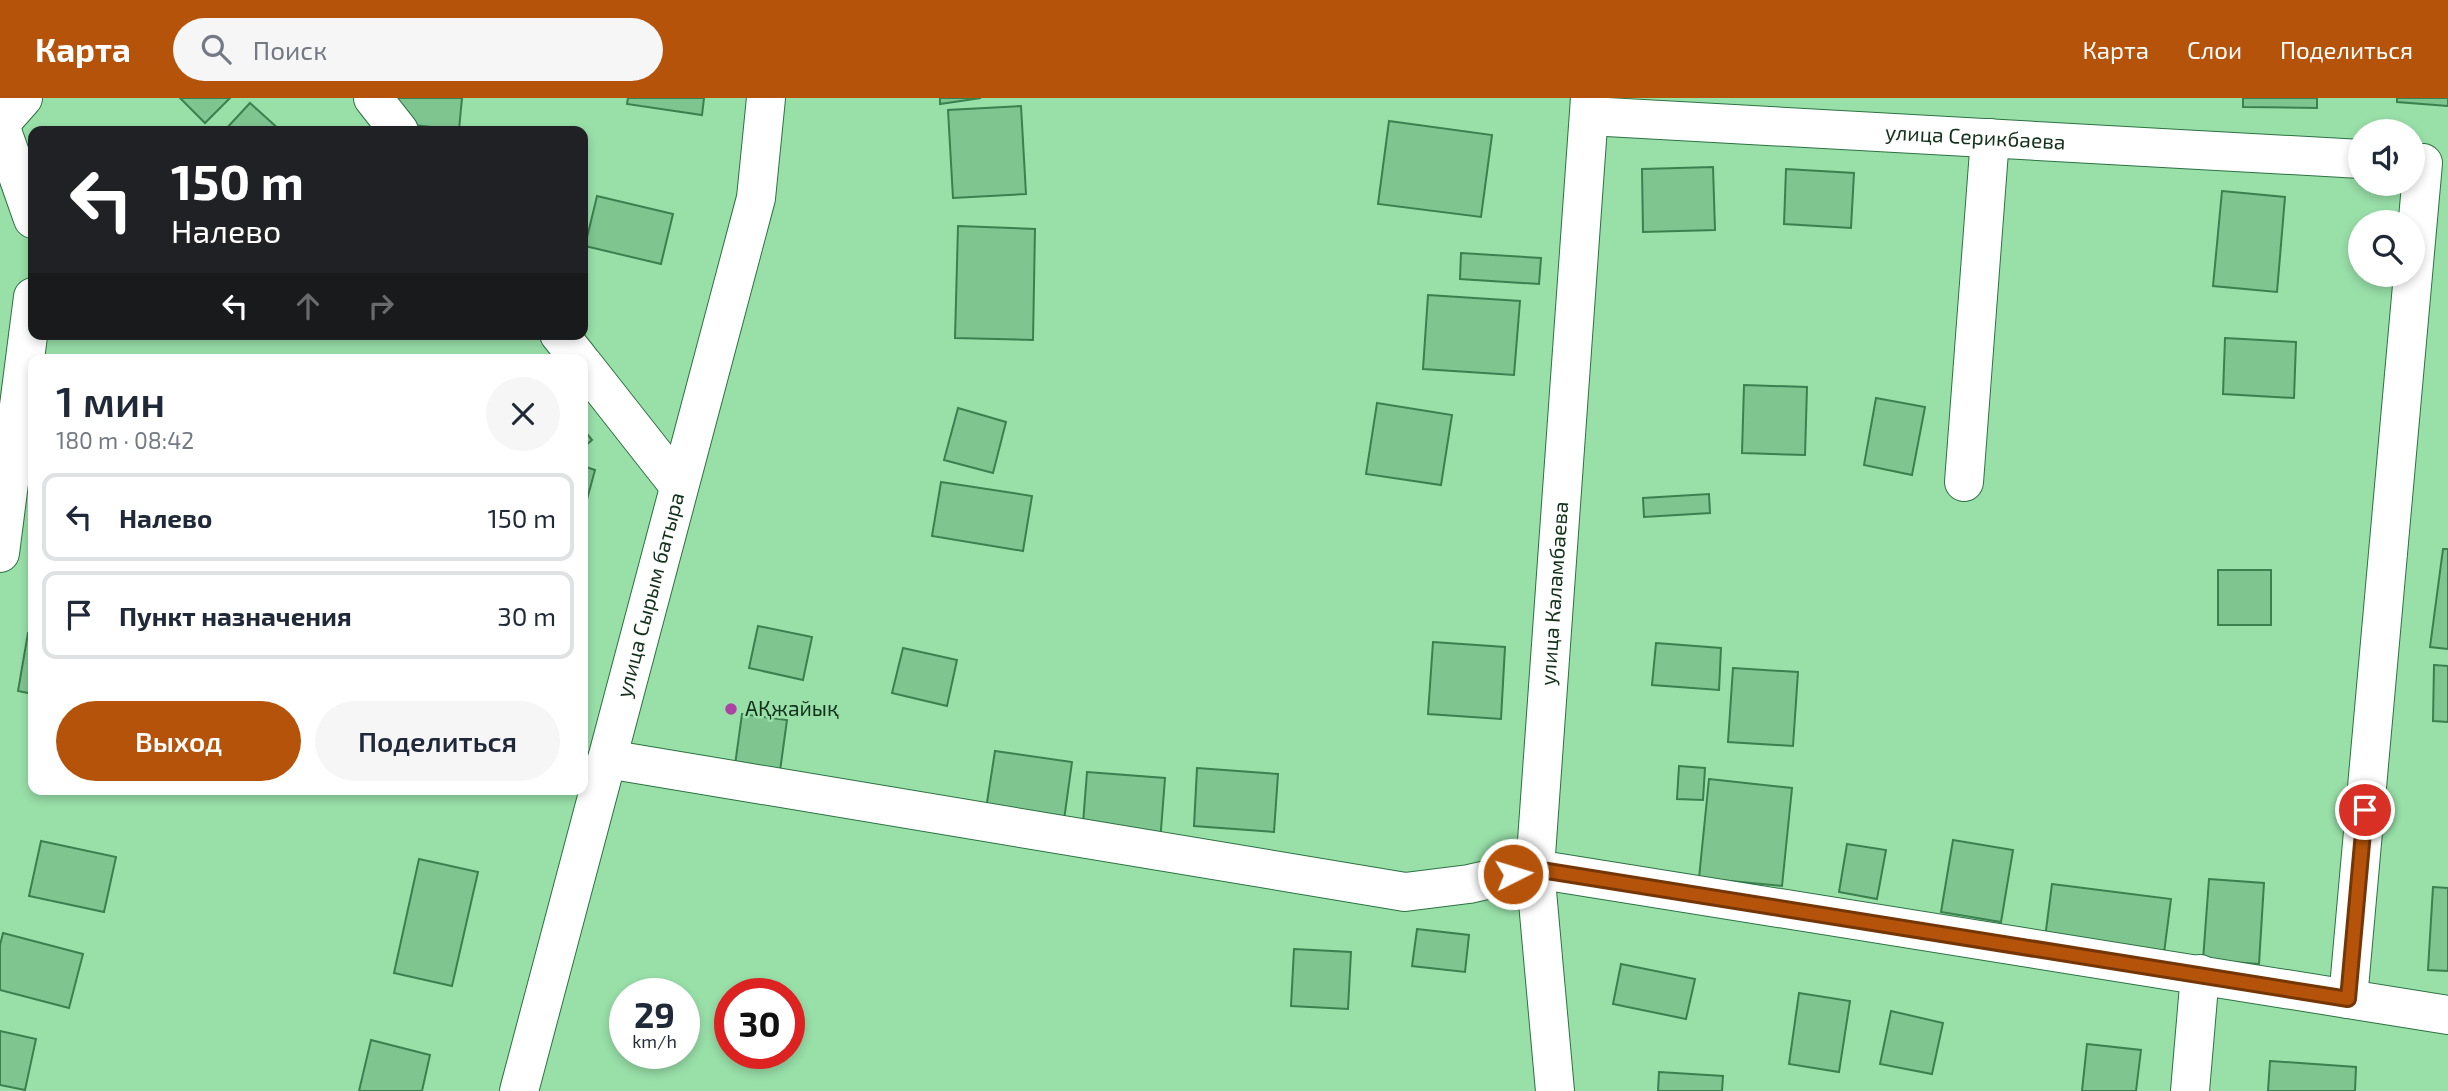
<!DOCTYPE html>
<html lang="ru">
<head>
<meta charset="utf-8">
<style>
	:root { --surface:#fff; --page:#f6f6f7; --text:#1f2937; --muted:#747a83; --line:#e0e1e3; --accent:#b45309 }
	body { margin:0; font-family:"Exo 2",sans-serif; background:var(--page); color:var(--text); height:100vh; display:flex; flex-direction:column; font-size:26px; white-space:nowrap }
	* { box-sizing:border-box; margin:0 }
	p { font-size:23px; color:var(--muted) }
	.icon { flex:none; width:38px; height:38px; fill:none; stroke:currentColor; stroke-width:2; stroke-linecap:round; stroke-linejoin:round }
	.map { position:relative; flex:1; overflow:hidden }
	.drawer { position:absolute; left:28px; top:256px; width:560px; height:441px; display:flex; flex-direction:column; background:var(--surface); border-radius:14px; box-shadow:0 4px 10px #0003 }
	.drawer>* { flex:none }
	.top-card { position:absolute; left:28px; top:28px; width:560px; height:214px; border-radius:14px; box-shadow:0 4px 10px #0003; background:#202124; color:#fff; overflow:hidden }
	.tools { position:absolute; left:2348px; top:21px; display:grid; gap:14px }
	.tools a { display:grid; place-items:center; width:77px; height:77px; border-radius:50%; background:var(--surface); box-shadow:0 4px 10px #0003; font-size:35px }
	.speed { position:absolute; left:609px; top:880px; display:flex; gap:14px; font-size:35px; font-weight:700; text-align:center }
	.speed>* { display:grid; place-content:center; width:91px; height:91px; border-radius:50%; background:var(--surface); box-shadow:0 4px 10px #0003; line-height:1 }
	.speed small { font-size:18px; font-weight:400 }
	.speed .limit { border:10px solid #d22; background:#fff; color:#111 }
	.pin { position:absolute; display:grid; place-items:center; width:60px; height:60px; color:#fff; margin:-30px; border:4px solid #fff; border-radius:50%; box-shadow:0 2px 7px #0007 }
	.me { position:absolute; width:77px; margin:-38px; rotate:85deg; stroke-linejoin:round; filter:drop-shadow(0 0 5px #0008) }
	.turn { display:flex; align-items:center; gap:24px; height:147px; padding:0 28px; font-size:32px }
	.turn .icon { width:91px; height:91px; stroke-width:2.5 }
	.turn b { display:block; font-size:49px; line-height:60px }
	.lanes { display:flex; align-items:center; height:66px; padding:0 28px; background:#0003; justify-content:center; gap:35px; direction:ltr }
	.lanes .off { opacity:.35 }
	.round { display:grid; place-items:center; flex:none; width:74px; height:74px; border-radius:37px; background:var(--page) }
	.head { display:flex; align-items:center; justify-content:space-between; height:119px; padding:0 28px }
	h1 { font-size:42px; font-weight:600; line-height:52px }
	.action { display:flex; gap:14px; margin-top:auto; padding:14px 28px }
	.action a { flex:1; height:80px; border-radius:42px; background:var(--accent); color:#fff; font-size:28px; font-weight:600; line-height:80px; text-align:center }
	.action a+a { background:var(--page); color:var(--text) }
	ul { padding:0; list-style:none }
	li { display:flex; align-items:center; gap:21px; height:88px; margin:0 14px 10px; padding:0 14px; border:4px solid var(--line); border-radius:14px }
	li div { flex:1 }
	li b { display:block; font-size:26px }
	li em { font-style:normal }
	header { display:flex; align-items:center; gap:42px; box-sizing:border-box; height:98px; padding:0 35px; background:var(--accent); color:#fff }
	header strong { font-size:33px }
	nav { display:flex; gap:38px; margin-inline-start:auto; font-size:24px }
	.search { width:490px; height:63px; background:var(--page); display:flex; align-items:center; gap:18px; box-sizing:border-box; padding:0 24px; border-radius:38px; color:var(--muted); font-size:26px }
	.map>svg:first-child { display:block }
	.building { fill:#7fc590; stroke:#3b804f; stroke-width:2 }
	.lines { fill:none; stroke-linecap:round; stroke-linejoin:round }
	.minor-casing { stroke:#2c7242; stroke-width:40 }
	.minor { stroke:#fff; stroke-width:38 }
	.route-casing { stroke:#753606; stroke-width:18 }
	.route { stroke:#b45309; stroke-width:12 }
	.poi-dot { fill:#ac42a4; stroke:#98dfa8; stroke-width:2.5 }
	.labels { text-anchor:middle; stroke-width:5; stroke-linejoin:round; paint-order:stroke }
	.street-label { font-size:21px; fill:#14311c; stroke:#98dfa8 }
	.poi-label { font-size:21px; fill:#14311c; stroke:#98dfa8; text-anchor:start }
</style>
</head>
<body>
<header>
<strong>Карта</strong>
<div class="search"><svg class="icon" aria-label="search" viewBox="0 0 24 24"><circle cx="10" cy="10" r="6"/><path d="M15 15l6 6"/></svg>Поиск</div>
<nav><a>Карта</a><a>Слои</a><a>Поделиться</a></nav>
</header>
<div class="map">
<svg width="2448" height="993" viewBox="0 0 2448 993">
	<rect width="100%" height="100%" fill="#98dfa8"/>
	<!-- building -->
	<g class="building">
		<path d="M180,0H230L205,25Z"/>
		<path d="M397,0H462L459,32L395,25Z"/>
		<path d="M628,0H704L702,17L627,6Z"/>
		<path d="M940,0H981L940,6Z"/>
		<path d="M2243,0H2317V10L2243,9Z"/>
		<path d="M2397,0H2448V8L2397,4Z"/>
		<path d="M250,5L281,33H224Z"/>
		<path d="M1021,8L1026,96L953,100L948,12Z"/>
		<path d="M1389,23L1492,37L1481,119L1378,106Z"/>
		<path d="M1713,69L1715,132L1643,134L1642,71Z"/>
		<path d="M1786,71L1854,75L1851,130L1784,126Z"/>
		<path d="M2222,93L2285,99L2277,194L2213,188Z"/>
		<path d="M597,98L673,116L661,166L585,148Z"/>
		<path d="M958,128L1035,131L1033,242L955,240Z"/>
		<path d="M1461,155L1541,160L1539,186L1460,181Z"/>
		<path d="M1428,197L1520,203L1514,277L1423,271Z"/>
		<path d="M2225,240L2296,244L2294,300L2223,296Z"/>
		<path d="M1744,287L1807,289L1805,357L1742,355Z"/>
		<path d="M1876,300L1925,309L1912,377L1864,367Z"/>
		<path d="M1377,305L1452,317L1441,387L1366,376Z"/>
		<path d="M958,310L1006,324L993,375L944,362Z"/>
		<path d="M583,331L592,342L583,350Z"/>
		<path d="M583,368L595,372L583,416Z"/>
		<path d="M941,384L1032,398L1023,453L932,438Z"/>
		<path d="M1709,396L1710,415L1644,419L1643,400Z"/>
		<path d="M2443,451H2448V551L2430,549Z"/>
		<rect x="2218" y="472" width="53" height="55"/>
		<path d="M758,528L812,539L803,582L749,570Z"/>
		<path d="M28,535L33,536V596L18,593Z"/>
		<path d="M1433,544L1505,549L1501,621L1428,616Z"/>
		<path d="M1656,545L1721,550L1719,592L1652,587Z"/>
		<path d="M903,550L957,562L947,608L892,595Z"/>
		<path d="M2434,567L2448,568V624L2433,623Z"/>
		<path d="M1733,570L1798,574L1793,648L1728,644Z"/>
		<path d="M742,616L787,622L780,673L735,667Z"/>
		<path d="M995,653L1072,664L1064,722L986,711Z"/>
		<path d="M1679,668L1705,670L1703,702L1677,701Z"/>
		<path d="M1197,670L1278,676L1274,734L1194,728Z"/>
		<path d="M1087,674L1165,680L1160,745L1082,738Z"/>
		<path d="M1709,681L1792,690L1782,788L1699,780Z"/>
		<path d="M1953,742L2013,752L2001,824L1941,814Z"/>
		<path d="M41,743L116,759L104,814L29,798Z"/>
		<path d="M1847,746L1886,752L1877,801L1839,794Z"/>
		<path d="M419,761L478,774L452,888L394,875Z"/>
		<path d="M2209,781L2264,785L2259,866L2203,862Z"/>
		<path d="M2052,786L2171,801L2164,855L2045,840Z"/>
		<path d="M2433,789L2448,790V873L2428,872Z"/>
		<path d="M1417,831L1469,837L1465,874L1412,868Z"/>
		<path d="M3,835L83,856L69,910L0,892V847Z"/>
		<path d="M1294,851L1351,854L1348,911L1291,908Z"/>
		<path d="M1621,866L1695,881L1686,921L1613,906Z"/>
		<path d="M1799,895L1850,903L1839,974L1789,966Z"/>
		<path d="M1891,913L1943,925L1932,976L1880,966Z"/>
		<path d="M0,933L36,941L25,992L0,987Z"/>
		<path d="M371,942L430,957L422,993H359Z"/>
		<path d="M2087,946L2141,952L2136,993H2082Z"/>
		<path d="M2270,963L2356,969L2355,993H2268Z"/>
		<path d="M1659,974L1723,978L1722,993H1658Z"/>
	</g>
	<g class="lines">
		<defs>
			<g id="minor">
				<path d="M373,0L399,33"/>
				<path id="s1" d="M1589,18L2361,61"/>
				<path d="M0,26L23,0"/>
				<path d="M0,27L33,121"/>
				<path d="M559,236L579,261"/>
				<path d="M583,266L679,388"/>
				<path d="M1964,384L1990,40"/>
				<path d="M0,455L33,199"/>
				<path d="M607,661L1405,794L1469,786L1535,771L2448,917"/>
				<path d="M2348,901L2423,65"/>
				<path id="s2" d="M519,993L756,100L766,0"/>
				<path id="s3" d="M1555,993L1535,771L1590,0"/>
				<path d="M2190,993L2200,876"/>
			</g>
		</defs>
		<!-- minor casing -->
		<use href="#minor" class="minor-casing"/>
		<!-- minor -->
		<use href="#minor" class="minor"/>
	</g>
	<g class="lines">
		<defs>
			<path id="route" d="M1513,776L1535,771L2348,901L2365,712"/>
		</defs>
		<!-- route casing -->
		<use href="#route" class="route-casing"/>
		<!-- route -->
		<use href="#route" class="route"/>
	</g>
	<!-- markers -->
	<circle class="poi-dot" cx="731" cy="611" r="7"/>
	<g class="labels">
		<!-- street labels -->
		<g class="street-label">
			<text dy="7" stroke="none"><textPath href="#s1" startOffset="387">улица Серикбаева</textPath></text>
			<text dy="7" stroke="none"><textPath href="#s3" startOffset="499">улица Каламбаева</textPath></text>
			<text dy="7" stroke="none"><textPath href="#s2" startOffset="513">улица Сырым батыра</textPath></text>
		</g>
		<!-- poi labels -->
		<g class="poi-label">
			<text x="745" y="618">АҚжайық</text>
		</g>
	</g>
</svg>
<div class="tools">
<a><svg class="icon" aria-label="sound" viewBox="0 0 24 24"><path d="M4 9h4l5-4v14l-5-4H4zM17 9q2 3 0 6"/></svg></a>
<a><svg class="icon" aria-label="search" viewBox="0 0 24 24"><circle cx="10" cy="10" r="6"/><path d="M15 15l6 6"/></svg></a>
</div>
<div class="speed"><div>29<small>km/h</small></div><div class="limit">30</div></div>
<div class="pin" style="left:2365px;top:712px;background:#d93025"><svg class="icon" aria-label="arrive" viewBox="0 0 24 24"><path d="M6 21V4h12l-3 4 3 4H6"/></svg></div>
<svg class="me" style="left:1513px;top:776px" viewBox="-20 -20 40 40"><circle r="17" fill="#b45309" stroke="#fff" stroke-width="3"/><path d="M0-11L8 9 0 5-8 9z" fill="#fff"/></svg>
<div class="top-card">
<div class="turn"><svg class="icon" aria-label="left" viewBox="0 0 24 24"><path d="M17 20v-9H6M10 6l-5 5 5 5"/></svg><div><b>150 m</b>Налево</div></div>
<div class="lanes"><svg class="icon" aria-label="left" viewBox="0 0 24 24"><path d="M17 20v-9H6M10 6l-5 5 5 5"/></svg><svg class="icon off" aria-label="ahead" viewBox="0 0 24 24"><path d="M12 20V5M6 11l6-6 6 6"/></svg><svg class="icon off" aria-label="right" viewBox="0 0 24 24"><path d="M7 20v-9h11M14 6l5 5-5 5"/></svg></div>
</div>
<section class="drawer">
<div class="head"><div><h1>1 мин</h1><p>180 m · 08:42</p></div><a class="round"><svg class="icon" aria-label="close" viewBox="0 0 24 24"><path d="M6 6l12 12M18 6L6 18"/></svg></a></div>
<ul>
<li><svg class="icon" aria-label="left" viewBox="0 0 24 24"><path d="M17 20v-9H6M10 6l-5 5 5 5"/></svg><div><b>Налево</b></div><em>150 m</em></li>
<li><svg class="icon" aria-label="arrive" viewBox="0 0 24 24"><path d="M6 21V4h12l-3 4 3 4H6"/></svg><div><b>Пункт назначения</b></div><em>30 m</em></li>
</ul>
<div class="action"><a>Выход</a><a>Поделиться</a></div>
</section>
</div>
</body>
</html>
